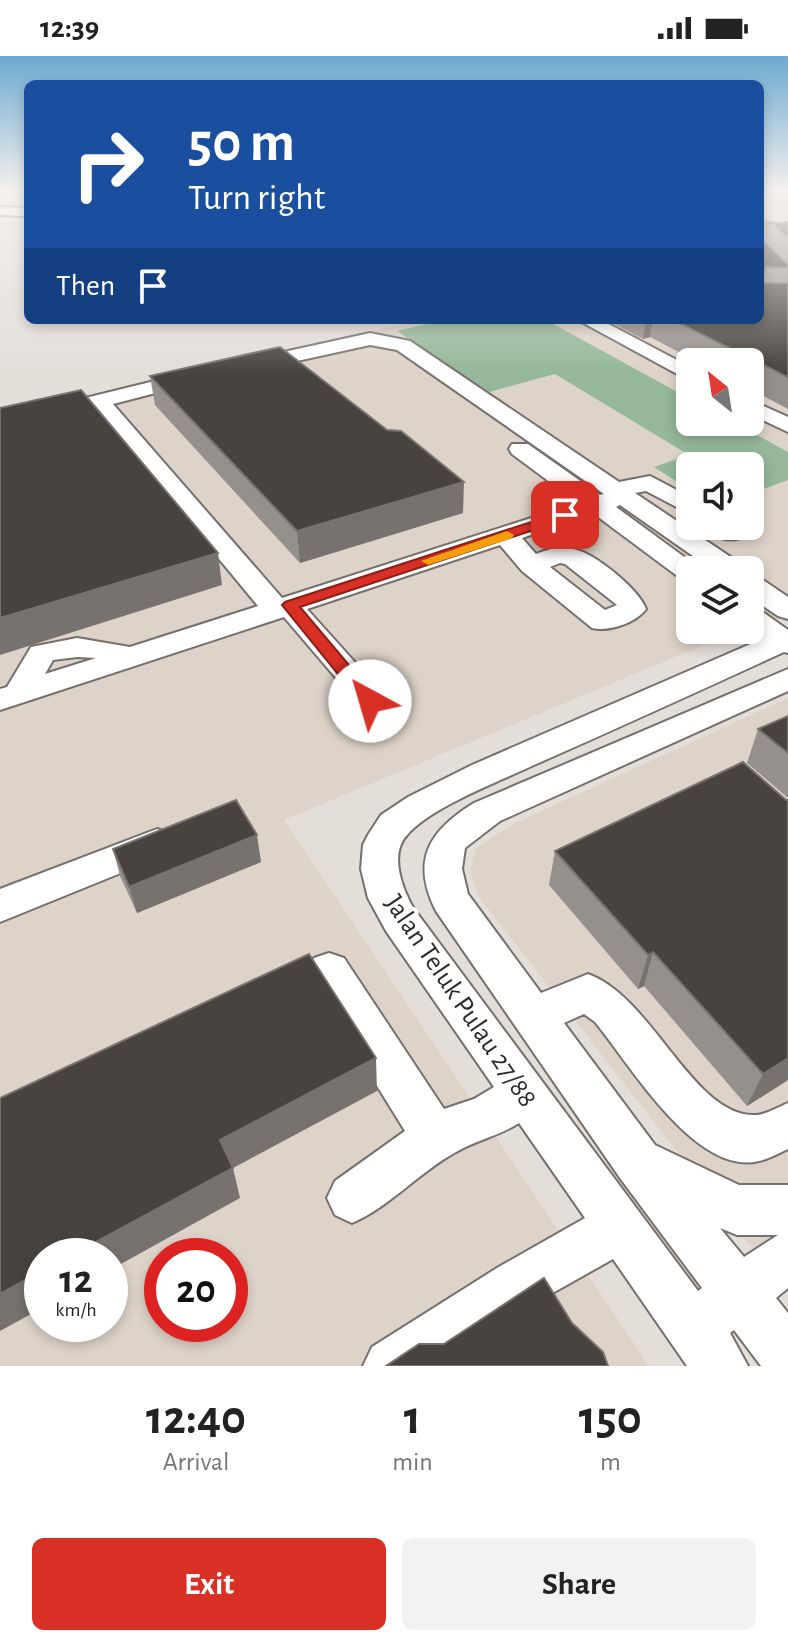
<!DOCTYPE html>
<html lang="en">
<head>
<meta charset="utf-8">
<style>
	:root { --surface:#fff; --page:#f2f2f2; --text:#222; --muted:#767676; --accent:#d93025 }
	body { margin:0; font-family:"Alegreya Sans",sans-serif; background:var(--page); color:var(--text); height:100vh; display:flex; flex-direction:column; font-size:30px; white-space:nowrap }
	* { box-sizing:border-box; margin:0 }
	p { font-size:26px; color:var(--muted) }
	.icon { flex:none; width:44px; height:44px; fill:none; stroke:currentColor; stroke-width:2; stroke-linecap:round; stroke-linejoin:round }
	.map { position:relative; height:1310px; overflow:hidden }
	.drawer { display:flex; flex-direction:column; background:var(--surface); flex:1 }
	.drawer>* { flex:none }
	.top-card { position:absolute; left:24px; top:24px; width:740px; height:244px; border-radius:12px; box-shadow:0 4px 12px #0003; background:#1a4fa0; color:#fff; overflow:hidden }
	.needle { width:52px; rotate:330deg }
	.controls { position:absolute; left:676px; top:292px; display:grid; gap:16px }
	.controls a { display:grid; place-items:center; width:88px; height:88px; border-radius:12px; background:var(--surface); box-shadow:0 4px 12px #0003; font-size:40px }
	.speed { position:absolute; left:24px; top:1182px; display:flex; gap:16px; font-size:40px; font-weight:700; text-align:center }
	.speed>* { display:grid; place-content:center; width:104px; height:104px; border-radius:50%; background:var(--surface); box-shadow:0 4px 12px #0003; line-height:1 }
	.speed small { font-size:20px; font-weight:400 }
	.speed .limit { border:12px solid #d22; background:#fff; color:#111 }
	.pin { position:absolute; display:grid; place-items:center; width:68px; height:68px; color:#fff; margin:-34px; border-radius:16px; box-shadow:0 4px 12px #0006 }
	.me { position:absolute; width:88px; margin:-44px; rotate:321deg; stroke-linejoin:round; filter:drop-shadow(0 0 6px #0008) }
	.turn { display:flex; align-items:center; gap:28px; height:168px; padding:0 32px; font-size:36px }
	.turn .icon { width:104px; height:104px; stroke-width:2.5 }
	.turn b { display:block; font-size:56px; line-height:68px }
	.then { display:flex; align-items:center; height:76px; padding:0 32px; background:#0003; gap:16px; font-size:30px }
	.eta { display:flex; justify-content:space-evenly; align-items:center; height:136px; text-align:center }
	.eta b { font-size:48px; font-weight:700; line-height:56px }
	.cta { display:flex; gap:16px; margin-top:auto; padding:16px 32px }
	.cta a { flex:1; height:92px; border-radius:12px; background:var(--accent); color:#fff; font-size:32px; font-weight:700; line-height:92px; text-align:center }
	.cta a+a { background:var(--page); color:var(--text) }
	.status { display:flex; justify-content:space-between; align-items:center; height:56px; padding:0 40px; background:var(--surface); direction:ltr }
	.status svg { height:22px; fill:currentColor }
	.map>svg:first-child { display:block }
	.built { fill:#ded3c8; fill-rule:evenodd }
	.green { fill:#94b899 }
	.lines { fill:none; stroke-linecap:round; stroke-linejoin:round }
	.minor-casing { stroke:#75706c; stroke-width:4 }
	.minor { fill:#fff; fill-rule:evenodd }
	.wall { fill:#96908c }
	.shaded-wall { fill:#77726d }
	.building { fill:#48433f; stroke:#77726d; stroke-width:2 }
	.route { fill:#d93025; stroke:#8d1f18; stroke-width:2 }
	.slow { fill:#f59e0b }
	.labels { text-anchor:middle; stroke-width:8; stroke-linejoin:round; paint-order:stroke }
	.near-street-label { font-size:28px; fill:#2d2b29; stroke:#fff }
</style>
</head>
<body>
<div class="status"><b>12:39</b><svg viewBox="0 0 49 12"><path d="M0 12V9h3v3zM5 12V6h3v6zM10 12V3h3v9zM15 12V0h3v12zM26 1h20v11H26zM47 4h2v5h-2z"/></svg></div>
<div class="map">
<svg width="788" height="1310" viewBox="0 0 788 1310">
	<rect width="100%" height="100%" fill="#e4ded9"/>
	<!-- built -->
	<g class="built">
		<path d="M760,135H788V165L760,166Z"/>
		<path d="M788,174V554L750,570V514H690V574H740L284,764L649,1310H0V359L421,264H760V175ZM690,306H750V366H690ZM690,410H750V470H690ZM42,1200H110V1268H42ZM162,1200H230V1268H162Z"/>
		<path d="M788,642V1238L479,841L470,816L476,792L513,768Z"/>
	</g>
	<!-- green -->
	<path class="green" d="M444,264H546L690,343V366H733L788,396V424L750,438V410H690V434L654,411L689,399L555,318L489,336L397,275Z"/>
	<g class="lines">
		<defs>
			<g id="minor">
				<path d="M0,151L28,152V160L0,159Z"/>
				<path d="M578,264H601L690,311V325Z"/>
				<path d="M370,277L410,285L619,426L650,420L690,441V458L646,435L635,437L741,508L745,514H713L620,449L616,451L702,514H690V524L680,522L594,458L522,482L536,498C551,492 564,489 580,495C600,502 639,534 646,553C636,567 608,576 592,572L522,515L500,489L307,553L387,642L392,649L387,656L376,660L365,656L284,561L0,654V633L7,631L31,591L77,582L130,591L258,550L95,353L0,377V363L195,315L202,317L205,321L202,325L113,348L282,542L578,447L512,398L509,393L512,388H528L600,439L604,438L397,294L370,289L252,315L242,309L252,303ZM560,507L565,508L617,549L605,554L550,511ZM77,601L96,602L45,618L53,604Z"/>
				<path d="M750,344L788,361V376L750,358Z"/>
				<path d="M707,470H738L744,477L740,482C727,486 715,482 707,470Z"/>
				<path d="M750,520L760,522L788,541V563L778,560L750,541Z"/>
				<path d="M750,551L760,554L788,574V597L784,596C701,634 618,672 534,709C500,725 431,751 407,779C389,798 402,833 414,853L698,1235L702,1232L620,1122L436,855C410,804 430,774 474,747L788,613V635L500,765L465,792L462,813L468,838L541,937L588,918C652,941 692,1058 753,1059C764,1060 778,1051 788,1047V1093C779,1097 769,1103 759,1105C696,1121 629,1007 595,966L584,958L564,967L655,1089L739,1129H788V1232L776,1242L788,1257V1310H761L734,1274L730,1277L748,1310H687L613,1203L533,1248L440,1310H363L372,1291L497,1212L585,1162L519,1067C499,1080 476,1084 456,1096C419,1116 391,1150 352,1167L335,1159L327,1142L335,1125L405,1075L314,928L308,915L314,902L329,897L344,902L444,1053L474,1043L494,1031L386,875L368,842L361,813L363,789L368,779L381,759L408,741L472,709L762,583L750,574ZM720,1172L737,1179H778L744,1201Z"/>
				<path d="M157,773L170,777L175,787L170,797L0,866V833Z"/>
			</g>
		</defs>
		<!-- minor casing -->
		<use href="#minor" class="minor-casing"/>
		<!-- minor -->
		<use href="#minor" class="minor"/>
	</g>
	<!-- wall -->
	<g class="wall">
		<path d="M763,165L778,167L788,166V353L750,333V306H698L650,281L643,283L607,264H760Z"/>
		<path d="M150,320L463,457L300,507L155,349Z"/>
		<path d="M788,660V742L747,707L758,673Z"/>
		<path d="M786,744H788V1024L747,1050L644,930L638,933L549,829L555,795Z"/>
		<path d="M113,793L261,806L137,857L120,820Z"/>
	</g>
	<!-- shaded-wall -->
	<g class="shaded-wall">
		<path d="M646,264H653L650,281L643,283Z"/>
		<path d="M464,426L463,457L300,507L297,475Z"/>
		<path d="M218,497L222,529L0,599V562Z"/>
		<path d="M257,779L261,806L137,857L129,831Z"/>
		<path d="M653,896L644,930L638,933L648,899Z"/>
		<path d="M376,1002L377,1035L233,1112L240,1142L110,1214V1200H70L220,1084Z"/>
		<path d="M788,1002V1024L747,1050L763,1018Z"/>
		<path d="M42,1215V1252L0,1275V1238Z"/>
	</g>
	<!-- building -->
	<g class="building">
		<path d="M760,152L762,154L763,165L778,167L788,166V182L774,169L763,167L762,183L786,207H788V212L766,211L763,224L766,227H788V321L673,264H760Z"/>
		<path d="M280,291L387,374L401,375L464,426L297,475L150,320Z"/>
		<path d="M81,334L218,497L0,562V352Z"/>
		<path d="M788,660V697L758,673Z"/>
		<path d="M743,706L786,744H788V1002L763,1018L653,896L648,899L555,795Z"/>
		<path d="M236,744L257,779L129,831L113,793Z"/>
		<path d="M309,898L376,1002L220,1084L233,1112L70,1200H42V1215L0,1238V1042Z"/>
		<path d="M544,1222L572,1267L603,1296L608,1310H386L419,1288H444Z"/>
	</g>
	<!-- sky -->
	<linearGradient id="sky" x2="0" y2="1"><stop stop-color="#6caad0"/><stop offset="0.42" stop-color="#f3f0ee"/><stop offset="1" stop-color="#f3f0ee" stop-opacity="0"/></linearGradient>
	<rect width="788" height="318" fill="url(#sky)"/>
	<!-- route -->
	<path class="route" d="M565,455L570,456V462L300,551L376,641L379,645L376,649H363L282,549L285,546Z"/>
	<!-- slow -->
	<path class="slow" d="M507,475L514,479L512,482L428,509L421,505Z"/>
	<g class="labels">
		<!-- near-street labels -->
		<g class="near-street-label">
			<text transform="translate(462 944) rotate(56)" y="10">Jalan Teluk Pulau 27/88</text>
		</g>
	</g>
</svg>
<div class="controls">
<a><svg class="needle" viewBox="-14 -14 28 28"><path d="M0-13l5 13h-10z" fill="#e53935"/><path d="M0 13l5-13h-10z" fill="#767676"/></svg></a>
<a><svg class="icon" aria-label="sound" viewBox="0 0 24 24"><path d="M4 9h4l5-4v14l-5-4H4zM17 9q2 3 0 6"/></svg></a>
<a><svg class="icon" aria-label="layers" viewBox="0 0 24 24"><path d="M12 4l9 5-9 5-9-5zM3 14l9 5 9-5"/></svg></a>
</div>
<div class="speed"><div>12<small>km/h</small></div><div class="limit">20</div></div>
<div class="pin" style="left:565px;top:459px;background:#d93025"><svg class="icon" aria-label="arrive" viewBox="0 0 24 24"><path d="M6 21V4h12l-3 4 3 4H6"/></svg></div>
<svg class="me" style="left:370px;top:645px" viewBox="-20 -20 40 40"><circle r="19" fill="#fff"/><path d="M0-13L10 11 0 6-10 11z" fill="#d93025"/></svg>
<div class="top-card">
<div class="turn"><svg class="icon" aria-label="right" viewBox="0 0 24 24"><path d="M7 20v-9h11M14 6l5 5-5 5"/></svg><div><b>50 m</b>Turn right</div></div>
<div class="then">Then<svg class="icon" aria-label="arrive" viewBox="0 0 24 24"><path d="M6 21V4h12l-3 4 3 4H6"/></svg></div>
</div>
</div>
<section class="drawer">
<div class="eta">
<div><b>12:40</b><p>Arrival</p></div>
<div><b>1</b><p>min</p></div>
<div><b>150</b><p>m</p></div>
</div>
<div class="cta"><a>Exit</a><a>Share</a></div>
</section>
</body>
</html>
